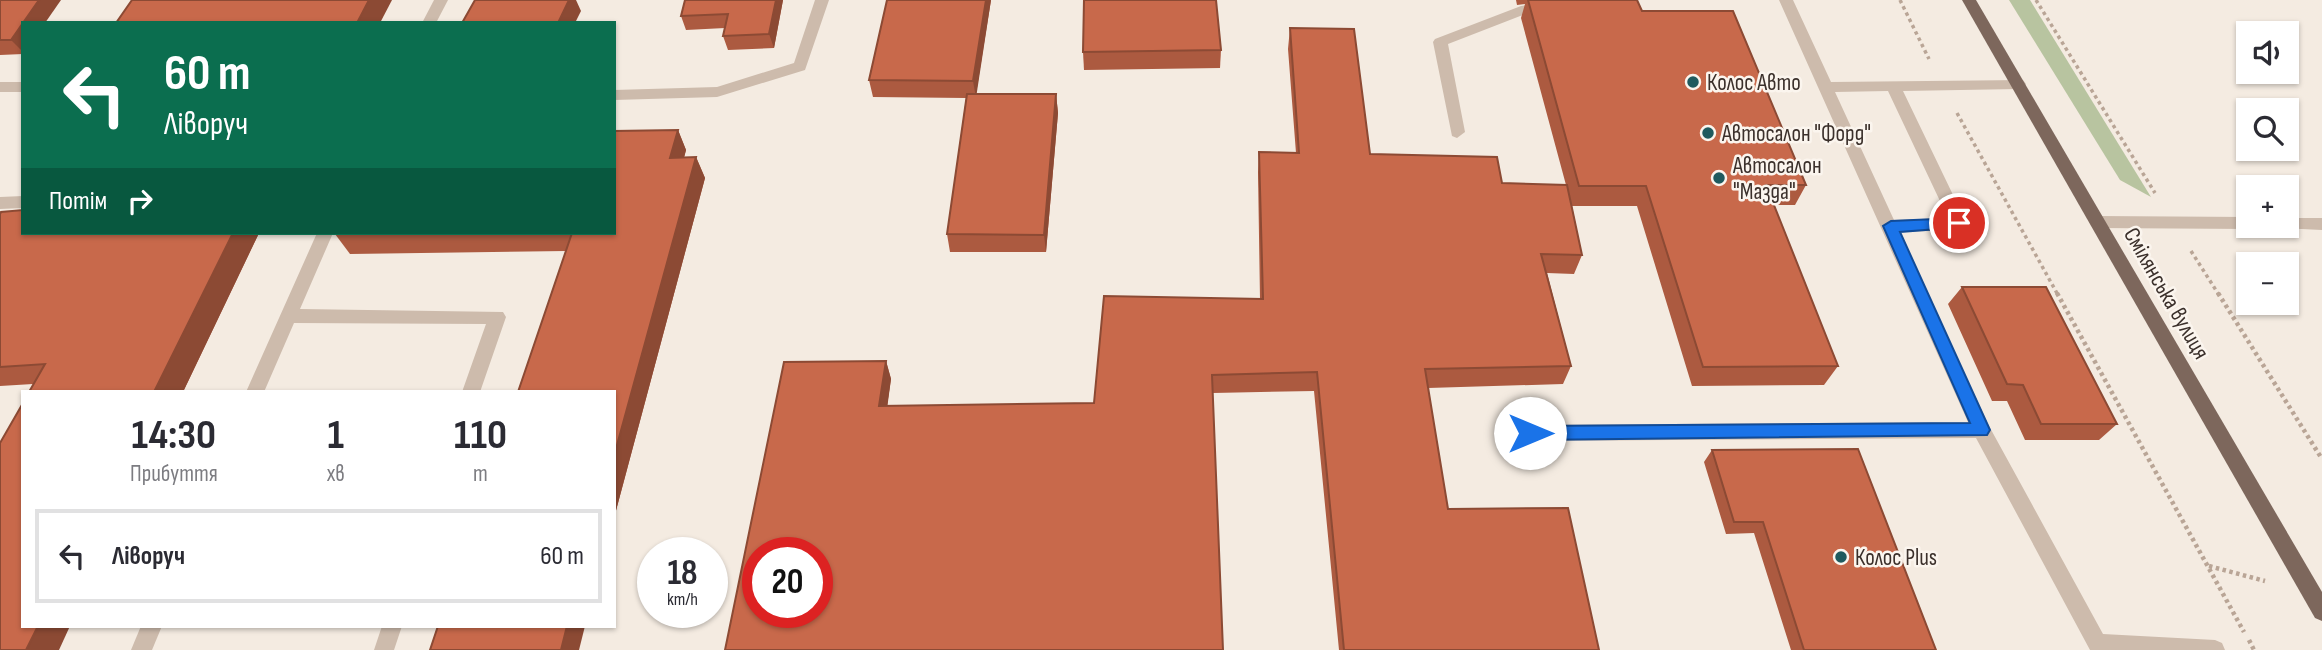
<!DOCTYPE html>
<html lang="uk">
<head>
<meta charset="utf-8">
<style>
	:root { --surface:#fff; --page:#f7f7f7; --text:#2b2b33; --muted:#7c7c81; --line:#e1e1e2 }
	body { margin:0; font-family:"Sofia Sans Condensed",sans-serif; background:var(--page); color:var(--text); height:100vh; display:flex; flex-direction:column; font-size:26px; white-space:nowrap }
	* { box-sizing:border-box; margin:0 }
	p { font-size:23px; color:var(--muted) }
	.icon { flex:none; width:38px; height:38px; fill:none; stroke:currentColor; stroke-width:2; stroke-linecap:round; stroke-linejoin:round }
	.map { position:relative; flex:1; overflow:hidden }
	.sheet { position:absolute; left:21px; top:390px; width:595px; height:238px; display:flex; flex-direction:column; background:var(--surface); border-radius:0px; box-shadow:0 2px 5px #0004 }
	.sheet>* { flex:none }
	.top-card { position:absolute; left:21px; top:21px; width:595px; height:214px; border-radius:0px; box-shadow:0 2px 5px #0004; background:#0b6e4f; color:#fff; overflow:hidden }
	.controls { position:absolute; left:2236px; top:21px; display:grid; gap:14px }
	.controls a { display:grid; place-items:center; width:63px; height:63px; border-radius:0px; background:var(--surface); box-shadow:0 2px 5px #0004; font-size:35px }
	.speed { position:absolute; left:637px; top:537px; display:flex; gap:14px; font-size:35px; font-weight:700; text-align:center }
	.speed>* { display:grid; place-content:center; width:91px; height:91px; border-radius:50%; background:var(--surface); box-shadow:0 2px 5px #0004; line-height:1 }
	.speed small { font-size:18px; font-weight:400 }
	.speed .limit { border:10px solid #d22; background:#fff; color:#111 }
	.pin { position:absolute; display:grid; place-items:center; width:60px; height:60px; color:#fff; margin:-30px; border:4px solid #fff; border-radius:50%; box-shadow:0 2px 7px #0007 }
	.me { position:absolute; width:77px; margin:-38px; rotate:90deg; stroke-linejoin:round; filter:drop-shadow(0 0 5px #0008) }
	.turn { display:flex; align-items:center; gap:24px; height:147px; padding:0 28px; font-size:32px }
	.turn .icon { width:91px; height:91px; stroke-width:2.5 }
	.turn b { display:block; font-size:49px; line-height:60px }
	.then { display:flex; align-items:center; height:66px; padding:0 28px; background:#0003; gap:14px; font-size:26px }
	.eta { display:flex; justify-content:space-evenly; align-items:center; height:119px; text-align:center }
	.eta b { font-size:42px; font-weight:700; line-height:49px }
	ul { padding:0; list-style:none }
	li { display:flex; align-items:center; gap:21px; height:94px; margin:0 14px 10px; padding:0 14px; border:4px solid var(--line); border-radius:0px }
	li div { flex:1 }
	li b { display:block; font-size:26px }
	li em { font-style:normal }
	.map>svg:first-child { display:block }
	.green { fill:#b8c4a0 }
	.lines { fill:none; stroke-linecap:round; stroke-linejoin:round }
	.path-far1 { stroke:#b9a596; stroke-width:3.5; stroke-dasharray:3.5 3.5; stroke-linecap:butt }
	.path { stroke:#b9a596; stroke-width:4.5; stroke-dasharray:3.5 3.5; stroke-linecap:butt }
	.lane { fill:#cdbbac; fill-rule:evenodd }
	.primary { fill:#7d675c; fill-rule:evenodd }
	.wall { fill:#ac5a40 }
	.shaded-wall { fill:#8c4a34 }
	.building { fill:#c8694b; stroke:#8c4a34; stroke-width:2; fill-rule:evenodd }
	.route { fill:#1a73e8; stroke:#114b97; stroke-width:2 }
	.poi-dot { fill:#1f5a5e; stroke:#fbf5ee; stroke-width:2.5 }
	.labels { text-anchor:middle; stroke-width:5; stroke-linejoin:round; paint-order:stroke }
	.poi-label { font-size:23px; fill:#3b302b; stroke:#fbf5ee; text-anchor:start }
	.street-label { font-size:23px; fill:#3b302b; stroke:#fbf5ee }
</style>
</head>
<body>
<div class="map">
<svg width="2322" height="650" viewBox="0 0 2322 650">
	<rect width="100%" height="100%" fill="#f4ebe1"/>
	<!-- green -->
	<path class="green" d="M2009,0H2030L2151,197L2120,180Z"/>
	<g class="lines">
		<!-- path-far1 -->
		<g class="path-far1">
			<path d="M1900,0L1929,59"/>
			<path d="M2036,0L2155,193"/>
			<path d="M1957,113L2058,295"/>
			<path d="M2191,251L2219,295"/>
		</g>
		<!-- path -->
		<g class="path">
			<path d="M2057,293L2244,632"/>
			<path d="M2218,293L2322,459"/>
			<path d="M2209,566L2265,581"/>
			<path d="M2249,640L2254,650"/>
		</g>
		<!-- lane -->
		<g class="lane">
			<path d="M434,0H448L436,23H422Z"/>
			<path d="M815,0H829L805,70L717,97L614,100V90L717,87L794,63Z"/>
			<path d="M1779,0H1793L1831,82L2023,80L2026,84L2023,88L2018,89L1903,91L1967,224L1959,230L1899,232L1989,426L2103,634L2215,640L2222,643L2225,650H2090L1976,438L1530,441L1523,439L1521,433L1523,427L1530,425L1968,422ZM1888,91L1948,218L1894,220L1835,92Z"/>
			<path d="M1545,2L1550,4V10L1528,13L1448,44L1465,132L1457,138L1452,136L1433,42L1435,39L1521,6Z"/>
			<rect x="0" y="82" width="23" height="10"/>
			<path d="M23,196V208L0,209V197Z"/>
			<path d="M2097,216L2249,217V226H2256L2249,229L2097,228L2089,222Z"/>
			<path d="M2287,218H2322V230L2281,228L2280,226H2287Z"/>
			<path d="M317,233H333L300,309L503,312L506,317L480,392H462L486,324L294,323L264,392H246Z"/>
			<path d="M141,626H162L152,650H131Z"/>
			<path d="M382,626H402L394,650H374Z"/>
		</g>
		<!-- primary -->
		<path class="primary" d="M1962,0H1976L2322,592V621L2315,618Z"/>
	</g>
	<!-- wall -->
	<g class="wall">
		<path d="M0,0L23,23V54L0,55Z"/>
		<path d="M685,0H783L774,48L728,50L723,36L725,28L686,30L681,16Z"/>
		<path d="M991,0L976,94H1056L1058,113L1046,252H950L947,234L966,98L873,97L869,80Z"/>
		<path d="M1516,0H1637L1642,11L1806,185L1795,205H1774L1838,366L1824,385L1692,386L1637,206H1572L1582,255L1574,274L1547,273L1571,366L1563,384L1428,388L1448,509L1599,650H1339L1314,391L1213,393L725,650L886,361L891,379L887,406L1094,403L1260,299L1258,172L1259,152L1296,153L1288,49L1290,28L1370,154L1502,183L1566,185L1521,18L1525,4L1517,5Z"/>
		<path d="M1221,50L1220,68L1084,70L1083,52Z"/>
		<path d="M678,130L686,150L684,157H696L705,178L614,518V392H518L566,251L350,254L335,234V233H614V131Z"/>
		<path d="M0,214L23,233H259L183,392L33,384L0,386Z"/>
		<path d="M1962,287L2117,424L2099,440H2025L2007,401H1992L1948,304Z"/>
		<path d="M1712,450L1936,650H1791L1754,533L1726,534L1704,462Z"/>
	</g>
	<!-- shaded-wall -->
	<g class="shaded-wall">
		<path d="M39,0H61L45,23H23Z"/>
		<path d="M369,0H392L380,23H357Z"/>
		<path d="M560,0H576L581,11L575,23H558Z"/>
		<path d="M776,0H783L774,48L769,34Z"/>
		<path d="M986,0H991L976,98L973,81Z"/>
		<path d="M23,23V52L11,40Z"/>
		<path d="M1056,94L1058,113L1046,252L1044,235Z"/>
		<path d="M678,130L686,150L679,178L670,158Z"/>
		<path d="M696,157L705,178L614,518V456Z"/>
		<path d="M233,233H259L183,392H154Z"/>
		<path d="M886,361L891,379L885,424L879,406Z"/>
		<path d="M38,626H70L59,650H26Z"/>
		<path d="M567,626H585L579,650H561Z"/>
	</g>
	<!-- building -->
	<g class="building">
		<path d="M0,0H39L11,40H0Z"/>
		<path d="M132,0H369L357,23H116Z"/>
		<path d="M475,0H569L558,23H462Z"/>
		<path d="M685,0H776L769,34L723,36L728,14L681,16Z"/>
		<path d="M887,0H986L973,81L869,80Z"/>
		<path d="M1084,0H1216L1221,50L1083,52Z"/>
		<path d="M1528,0H1637L1642,11H1733L1806,185H1766L1838,366L1703,367L1646,186H1579Z"/>
		<path d="M1290,28L1354,29L1370,154L1497,157L1502,183L1567,185L1582,255L1541,254L1571,366L1425,369L1448,509L1568,508L1599,650H1344L1317,372L1212,375L1223,650H725L784,362L886,361L879,406L1094,403L1104,296L1263,299L1259,152L1299,153ZM758,553H817V612H758Z"/>
		<path d="M967,94H1056L1044,235L947,234Z"/>
		<path d="M678,130L670,158L696,157L614,456V392H518L572,233H614V131Z"/>
		<path d="M23,210V233H233L154,392H29L45,364L0,367V214L1,212Z"/>
		<path d="M335,233H428L335,234Z"/>
		<path d="M1962,287H2046L2117,424H2041L2023,385L2007,384Z"/>
		<path d="M23,403V626H38L26,650H0V443Z"/>
		<path d="M1858,449L1936,650H1804L1763,522H1734L1712,450Z"/>
		<path d="M438,626H567L561,650H430Z"/>
	</g>
	<!-- route -->
	<path class="route" d="M1959,218L1964,219L1966,223L1964,227L1900,232L1990,430L1987,435L1530,440L1524,438L1522,433L1524,428L1530,426L1970,423L1883,226L1891,221Z"/>
	<!-- markers -->
	<g class="poi-dot">
		<circle cx="1693" cy="82" r="7"/>
		<circle cx="1708" cy="133" r="7"/>
		<circle cx="1719" cy="178" r="7"/>
		<circle cx="1841" cy="557" r="7"/>
	</g>
	<g class="labels">
		<!-- poi labels -->
		<g class="poi-label">
			<text x="1707" y="90">Колос Авто</text>
			<text x="1722" y="141">Автосалон "Форд"</text>
			<text x="1733" y="173">Автосалон<tspan x="1733" dy="26">"Мазда"</tspan></text>
			<text x="1855" y="565">Колос Plus</text>
		</g>
		<!-- street labels -->
		<g class="street-label">
			<text transform="translate(2167 293) rotate(60)" y="8">Смілянська вулиця</text>
		</g>
	</g>
</svg>
<div class="controls">
<a><svg class="icon" aria-label="sound" viewBox="0 0 24 24"><path d="M4 9h4l5-4v14l-5-4H4zM17 9q2 3 0 6"/></svg></a>
<a><svg class="icon" aria-label="search" viewBox="0 0 24 24"><circle cx="10" cy="10" r="6"/><path d="M15 15l6 6"/></svg></a>
<a>+</a>
<a>−</a>
</div>
<div class="speed"><div>18<small>km/h</small></div><div class="limit">20</div></div>
<div class="pin" style="left:1959px;top:223px;background:#d93025"><svg class="icon" aria-label="arrive" viewBox="0 0 24 24"><path d="M6 21V4h12l-3 4 3 4H6"/></svg></div>
<svg class="me" style="left:1530px;top:433px" viewBox="-20 -20 40 40"><circle r="19" fill="#fff"/><path d="M0-13L10 11 0 6-10 11z" fill="#1a73e8"/></svg>
<div class="top-card">
<div class="turn"><svg class="icon" aria-label="left" viewBox="0 0 24 24"><path d="M17 20v-9H6M10 6l-5 5 5 5"/></svg><div><b>60 m</b>Ліворуч</div></div>
<div class="then">Потім<svg class="icon" aria-label="right" viewBox="0 0 24 24"><path d="M7 20v-9h11M14 6l5 5-5 5"/></svg></div>
</div>
<section class="sheet">
<div class="eta">
<div><b>14:30</b><p>Прибуття</p></div>
<div><b>1</b><p>хв</p></div>
<div><b>110</b><p>m</p></div>
</div>
<ul>
<li><svg class="icon" aria-label="left" viewBox="0 0 24 24"><path d="M17 20v-9H6M10 6l-5 5 5 5"/></svg><div><b>Ліворуч</b></div><em>60 m</em></li>
</ul>
</section>
</div>
</body>
</html>
